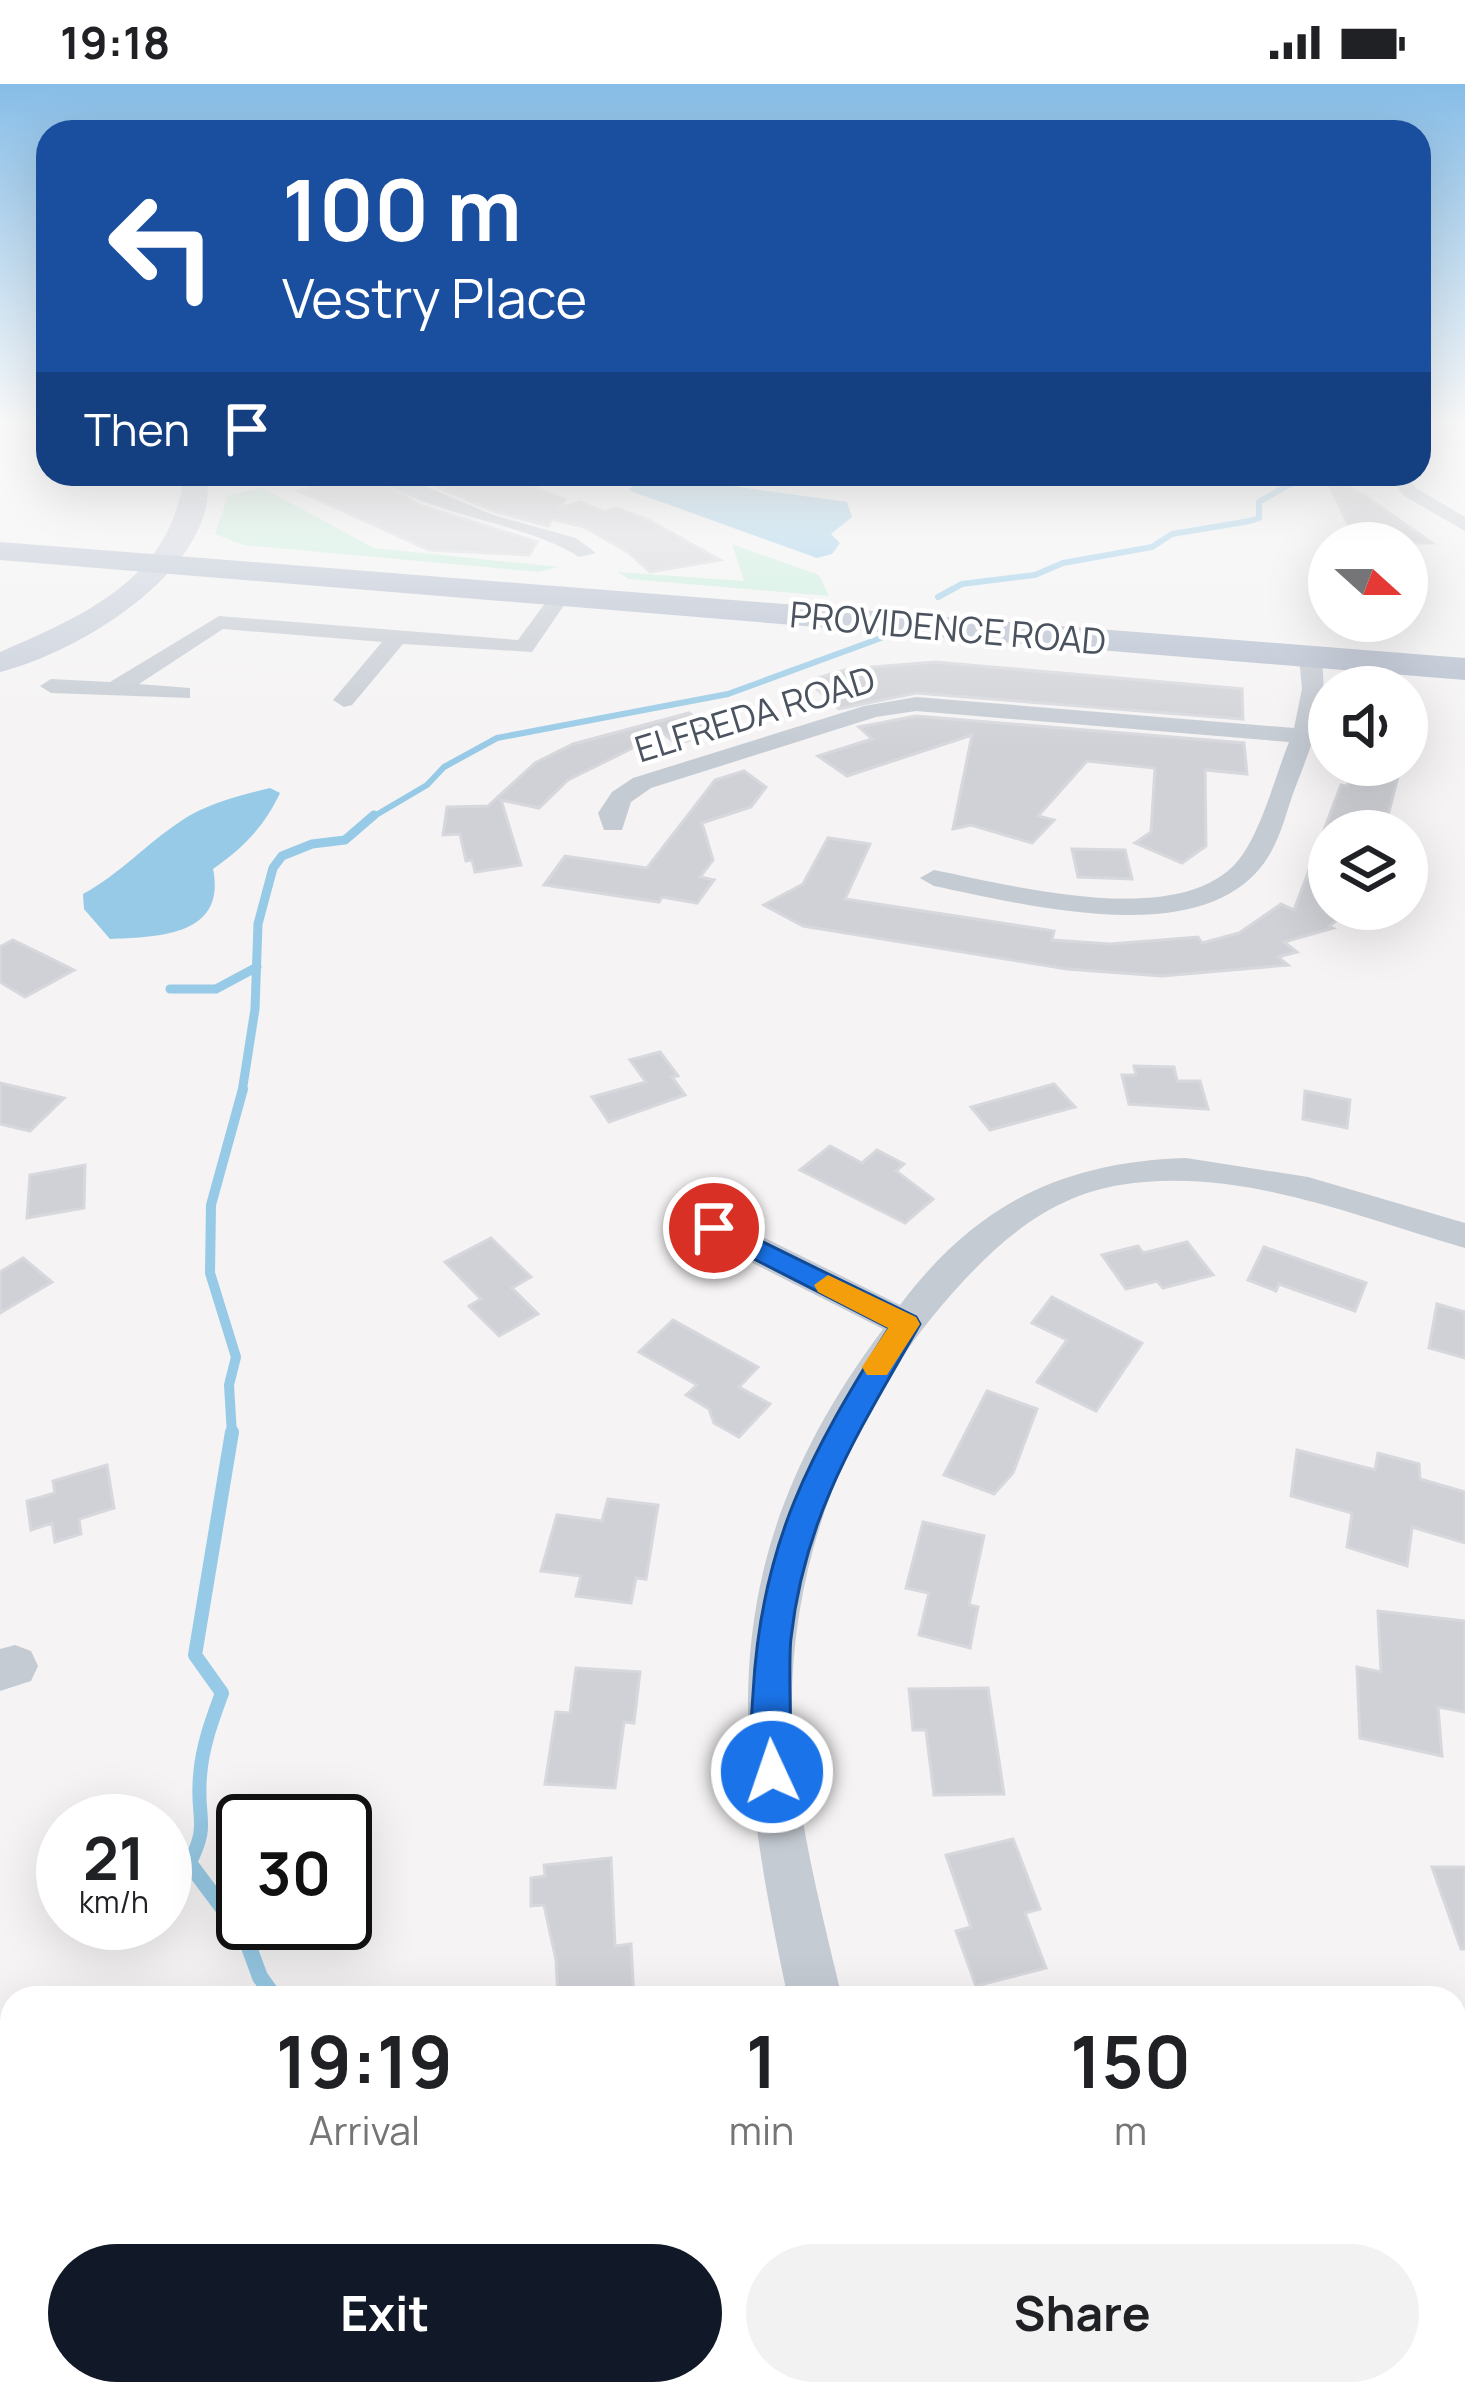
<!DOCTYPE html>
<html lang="en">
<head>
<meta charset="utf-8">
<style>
	:root { --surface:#fff; --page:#f2f2f2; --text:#202124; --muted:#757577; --accent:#111827 }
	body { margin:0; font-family:Manrope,sans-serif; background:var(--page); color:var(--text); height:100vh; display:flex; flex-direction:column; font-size:45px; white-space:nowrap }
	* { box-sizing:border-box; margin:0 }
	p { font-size:39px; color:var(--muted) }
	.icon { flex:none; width:66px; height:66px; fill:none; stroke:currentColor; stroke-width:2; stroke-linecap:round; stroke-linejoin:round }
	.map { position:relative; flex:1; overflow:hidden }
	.details { position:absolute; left:0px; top:1902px; width:1467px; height:420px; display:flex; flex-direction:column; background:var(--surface); border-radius:36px 36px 0 0; box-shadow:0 12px 48px #0002 }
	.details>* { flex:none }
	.guide { position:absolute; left:36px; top:36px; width:1395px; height:366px; border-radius:36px; box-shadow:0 12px 48px #0002; background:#1a4fa0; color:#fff; overflow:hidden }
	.needle { width:78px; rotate:111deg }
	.fabs { position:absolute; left:1308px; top:438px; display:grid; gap:24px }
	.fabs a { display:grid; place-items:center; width:120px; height:120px; border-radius:50%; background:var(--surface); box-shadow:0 12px 48px #0002; font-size:60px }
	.speed { position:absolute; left:36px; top:1710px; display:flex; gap:24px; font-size:60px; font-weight:700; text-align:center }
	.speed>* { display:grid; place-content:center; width:156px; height:156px; border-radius:50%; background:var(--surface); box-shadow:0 12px 48px #0002; line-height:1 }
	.speed small { font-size:30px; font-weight:400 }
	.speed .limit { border:6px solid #111; border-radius:18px; background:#fff; color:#111 }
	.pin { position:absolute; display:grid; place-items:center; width:102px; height:102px; color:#fff; margin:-51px; border:6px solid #fff; border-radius:50%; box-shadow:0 3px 12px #0007 }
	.me { position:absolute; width:132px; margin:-66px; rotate:357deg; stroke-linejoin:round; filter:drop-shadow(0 0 9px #0008) }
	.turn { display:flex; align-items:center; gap:42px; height:252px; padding:0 48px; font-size:54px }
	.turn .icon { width:156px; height:156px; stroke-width:2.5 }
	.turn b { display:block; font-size:84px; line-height:102px }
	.then { display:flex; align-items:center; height:114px; padding:0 48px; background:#0003; gap:24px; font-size:45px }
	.eta { display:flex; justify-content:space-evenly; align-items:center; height:204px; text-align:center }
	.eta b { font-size:72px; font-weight:700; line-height:84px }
	.primary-button { display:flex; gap:24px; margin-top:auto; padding:24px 48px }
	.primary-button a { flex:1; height:138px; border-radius:72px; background:var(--accent); color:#fff; font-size:48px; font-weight:700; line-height:138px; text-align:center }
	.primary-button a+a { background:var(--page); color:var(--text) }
	.status { display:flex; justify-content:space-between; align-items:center; height:84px; padding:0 60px; background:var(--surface); direction:ltr }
	.status svg { height:33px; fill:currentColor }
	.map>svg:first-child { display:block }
	.green { fill:#c6eddb }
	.water { fill:#97cae6 }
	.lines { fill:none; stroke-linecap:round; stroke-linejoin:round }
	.stream-far4 { stroke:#97cae6; stroke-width:6 }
	.stream-far3 { stroke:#97cae6; stroke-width:9 }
	.stream-far2 { stroke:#97cae6; stroke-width:10 }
	.stream-far1 { stroke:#97cae6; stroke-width:14 }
	.stream { stroke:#97cae6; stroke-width:16 }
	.building { fill:#d0d1d6; stroke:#d7d8dd; stroke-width:3 }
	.street { fill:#c5cbd3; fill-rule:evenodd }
	.secondary { fill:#c7cdd9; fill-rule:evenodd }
	.primary { fill:#b5bece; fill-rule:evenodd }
	.route { fill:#1a73e8; stroke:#114b97; stroke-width:3 }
	.slow { fill:#f59e0b }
	.labels { text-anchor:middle; stroke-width:9; stroke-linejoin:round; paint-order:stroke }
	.far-street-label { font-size:36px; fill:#4b535f; stroke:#fff }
</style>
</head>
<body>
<div class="status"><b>19:18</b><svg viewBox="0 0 49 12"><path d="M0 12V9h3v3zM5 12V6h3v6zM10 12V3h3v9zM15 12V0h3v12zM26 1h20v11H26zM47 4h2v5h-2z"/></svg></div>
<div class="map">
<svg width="1465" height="2322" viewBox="0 0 1465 2322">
	<rect width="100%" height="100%" fill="#f5f3f3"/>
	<!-- green -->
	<g class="green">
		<path d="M261,403L374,464L559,483L539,488L243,461L215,450L228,412Z"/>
		<path d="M732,460L819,491L829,512L629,495L618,488L744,497Z"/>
	</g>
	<!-- water -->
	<g class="water">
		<path d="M651,391L847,418L852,433L831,450L840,459L832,470L817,474L628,406Z"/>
		<path d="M270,704L280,709C264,743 243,764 213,785C227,853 156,853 110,855L84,825L83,810C120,790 146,760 181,737C208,719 239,712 270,704Z"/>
	</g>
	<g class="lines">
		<!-- stream-far4 -->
		<g class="stream-far4">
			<path d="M938,513L962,500L1035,491L1063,479L1152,463L1172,450L1250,437L1259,434V418L1301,394L1374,393"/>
			<path d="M371,734L427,701L444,683L497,654L728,610L881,554"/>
		</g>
		<!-- stream-far3 -->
		<g class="stream-far3">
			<path d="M170,905H216L257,883"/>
			<path d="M242,1008L255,925L258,840L273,784L282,772L312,760L345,756L374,731"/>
		</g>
		<!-- stream-far2 -->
		<path class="stream-far2" d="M232,1351L229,1301L236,1273L210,1189L211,1121L243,1005"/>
		<!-- stream-far1 -->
		<path class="stream-far1" d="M188,1782C211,1738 196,1738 200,1692C202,1663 212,1636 222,1609L195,1571L232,1348"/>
		<!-- stream -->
		<g class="stream">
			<path d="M189,1779L246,1855L260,1893L275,1914"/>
			<path d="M276,2322L280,2310"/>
		</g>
	</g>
	<!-- building -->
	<g class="building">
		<path d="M357,390H368L419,421L537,458L529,471L429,466L299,407Z"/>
		<path d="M408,390H503L565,416L559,424L580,418L605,428L616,424L649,436L720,476L650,488L629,469L584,443L552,435L548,442L494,427Z"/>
		<path d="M1324,390L1365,412L1432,459H1357Z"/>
		<path d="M935,578L1242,605L1243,635L916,609L839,625L808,597L848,585Z"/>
		<path d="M689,629L716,648L677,660L663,649L568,696L539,724L501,716L521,781L475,788L472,776L466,777L460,750L443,751L447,723L488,722L535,679L573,660Z"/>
		<path d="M916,632L1244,659L1247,690L1205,686L1206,762L1182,779L1135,759L1151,748L1155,684L1087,677L1038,732L1054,736L1032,759L971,741L953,745L972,651L847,692L818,672L872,655L859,643Z"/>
		<path d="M1355,681H1401L1384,747H1329V825L1344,831L1329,842L1333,844L1284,858L1297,868L1278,873L1288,881L1162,892L1067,885L803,842L764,821L803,800L828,754L870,760L845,815L1054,847L1052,856L1110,860L1198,853L1202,859L1239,849L1281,820L1294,826L1341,701L1347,702Z"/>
		<path d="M744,687L766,703L751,723L702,739L713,776L700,793L714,796L697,819L662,813L659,818L544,801L565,772L647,784L715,696Z"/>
		<path d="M1072,765L1125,766L1132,795L1078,793Z"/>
		<path d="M13,856L52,875L74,886L25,913L0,898V863Z"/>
		<path d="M660,968L678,992L672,993L685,1011L609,1038L592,1013L646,998L630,976Z"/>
		<path d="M1134,982L1174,983L1177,997H1200L1208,1025L1129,1020L1122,991H1136Z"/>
		<path d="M0,999L64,1014L30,1047L0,1040Z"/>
		<path d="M1054,1000L1075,1023L990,1046L971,1023Z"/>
		<path d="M1305,1007L1350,1016L1347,1044L1303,1035Z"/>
		<path d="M830,1062L862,1079L877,1066L904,1080L896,1087L933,1115L905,1139L800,1086Z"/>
		<path d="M85,1081L84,1124L27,1134L30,1091Z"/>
		<path d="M491,1154L531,1193L512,1204L538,1230L499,1252L469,1222L481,1215L445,1178Z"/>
		<path d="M1187,1158L1213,1191L1163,1204L1157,1197L1126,1205L1102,1171L1138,1162L1143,1169Z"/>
		<path d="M1264,1163L1366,1199L1355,1227L1279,1200L1276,1207L1248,1196Z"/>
		<path d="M23,1174L52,1198L0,1229V1188Z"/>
		<path d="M1052,1213L1142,1259L1096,1327L1037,1298L1067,1256L1032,1239Z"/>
		<path d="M1437,1220L1465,1228V1274L1429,1264Z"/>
		<path d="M673,1236L758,1283L739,1303L770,1320L739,1353L714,1339L709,1325L686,1311L697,1301L639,1268Z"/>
		<path d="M987,1307L1037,1325L1013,1389L994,1410L944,1391Z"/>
		<path d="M1297,1366L1375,1386L1378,1369L1419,1380L1420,1395L1465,1408V1459L1412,1443L1407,1482L1347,1463L1352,1429L1291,1412Z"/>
		<path d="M107,1381L114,1424L79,1435L81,1450L55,1458L52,1439L31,1446L27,1417L55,1409L53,1397Z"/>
		<path d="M608,1415L658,1421L646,1495L636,1494L631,1519L576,1512L581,1492L541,1487L557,1431L602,1437Z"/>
		<path d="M923,1438L984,1452L969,1521L978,1523L970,1564L919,1551L929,1509L906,1504Z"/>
		<path d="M1378,1527L1465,1537V1628L1438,1623L1442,1672L1360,1654L1357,1583L1381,1588Z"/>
		<path d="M576,1584L640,1588L634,1639L624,1638L615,1704L545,1700L556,1628L570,1629Z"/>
		<path d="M988,1604L1004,1710L934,1711L926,1646H913L909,1605Z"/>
		<path d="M1013,1755L1040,1825L1025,1829L1046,1884L976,1902L956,1847L971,1843L946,1771Z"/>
		<path d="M611,1774L615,1862L631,1860L634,1914H558L556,1876L544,1821L531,1822V1794L545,1792L544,1781Z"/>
		<path d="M1432,1783H1465V1865H1461Z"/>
	</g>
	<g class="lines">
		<!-- street -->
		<g class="street">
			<path d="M284,390H307L291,397Z"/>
			<path d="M372,390H396L493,431L576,454L596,469L579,473C522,436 429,434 372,390Z"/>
			<path d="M1388,390H1406L1416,404L1465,433V447L1404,412Z"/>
			<path d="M554,507L571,511L532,568L403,560L352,621L344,623L333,616L382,558L223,545L139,600L190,604V614L51,609L40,602L51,595L110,598L219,532L518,556Z"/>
			<path d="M1310,566L1321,573C1330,621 1311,662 1294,707C1285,732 1279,761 1261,783C1195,866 1022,820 934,802L920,794L934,786C1011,801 1190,850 1243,770C1264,738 1275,693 1289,658L916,627L876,633L651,704L631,718L622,746H604L598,729L612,708L633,694L864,622L916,613L1294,644L1302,605L1299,573Z"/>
			<path d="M1186,1074L1308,1093L1465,1139V1164C1352,1132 1240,1082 1120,1101C1045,1113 991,1164 943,1220C841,1339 783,1499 793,1656C799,1743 822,1829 842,1914H788C732,1652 712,1474 883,1245L701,1153L696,1144L701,1135H727L900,1221C976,1120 1062,1078 1186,1074Z"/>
			<path d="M15,1561L31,1567L38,1582L31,1597L0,1607V1565Z"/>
			<path d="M877,2310H941L944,2322H880Z"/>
		</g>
		<!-- secondary -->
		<path class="secondary" d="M184,390H208C208,402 208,416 205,427C185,503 72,570 0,588V568C86,531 173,493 184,390Z"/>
		<!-- primary -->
		<path class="primary" d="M0,458L1465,574V596L0,476Z"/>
	</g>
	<!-- sky -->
	<linearGradient id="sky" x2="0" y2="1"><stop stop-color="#87bde7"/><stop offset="0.51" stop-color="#fafafa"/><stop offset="1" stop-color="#fafafa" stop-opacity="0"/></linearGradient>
	<rect width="1465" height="666" fill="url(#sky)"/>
	<!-- route -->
	<path class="route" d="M714,1134L916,1233L920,1240C860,1346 805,1428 791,1554C787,1587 795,1678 786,1701L772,1706L759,1701C747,1673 751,1640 753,1610C761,1458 810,1370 889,1244L705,1150L701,1144L705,1137Z"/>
	<!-- slow -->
	<path class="slow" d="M828,1191L916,1233L920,1240L887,1291H867L862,1283L888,1244L818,1208L814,1201Z"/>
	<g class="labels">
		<!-- far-street labels -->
		<g class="far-street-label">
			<text transform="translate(948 544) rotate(5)" y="13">PROVIDENCE ROAD</text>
			<text transform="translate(755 630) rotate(-17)" y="13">ELFREDA ROAD</text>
		</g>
	</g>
</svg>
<div class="fabs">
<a><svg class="needle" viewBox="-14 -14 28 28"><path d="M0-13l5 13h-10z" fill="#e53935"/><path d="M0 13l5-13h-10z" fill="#757577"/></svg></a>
<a><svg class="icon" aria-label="sound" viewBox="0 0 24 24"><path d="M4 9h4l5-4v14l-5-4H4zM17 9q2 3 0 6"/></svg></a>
<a><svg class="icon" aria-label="layers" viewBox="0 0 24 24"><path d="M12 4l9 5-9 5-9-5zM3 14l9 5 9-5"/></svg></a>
</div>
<div class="speed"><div>21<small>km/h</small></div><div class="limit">30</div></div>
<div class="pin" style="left:714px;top:1144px;background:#d93025"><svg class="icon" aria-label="arrive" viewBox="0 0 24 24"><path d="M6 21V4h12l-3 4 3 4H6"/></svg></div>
<svg class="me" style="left:772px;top:1688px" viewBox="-20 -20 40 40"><circle r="17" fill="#1a73e8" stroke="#fff" stroke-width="3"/><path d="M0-11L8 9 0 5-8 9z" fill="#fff"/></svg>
<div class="guide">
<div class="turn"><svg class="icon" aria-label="left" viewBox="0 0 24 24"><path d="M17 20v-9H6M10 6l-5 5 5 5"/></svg><div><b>100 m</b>Vestry Place</div></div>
<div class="then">Then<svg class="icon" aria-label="arrive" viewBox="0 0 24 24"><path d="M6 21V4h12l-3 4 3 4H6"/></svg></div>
</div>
<section class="details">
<div class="eta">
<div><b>19:19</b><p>Arrival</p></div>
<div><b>1</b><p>min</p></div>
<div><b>150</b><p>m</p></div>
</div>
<div class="primary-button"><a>Exit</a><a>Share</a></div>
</section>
</div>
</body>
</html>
